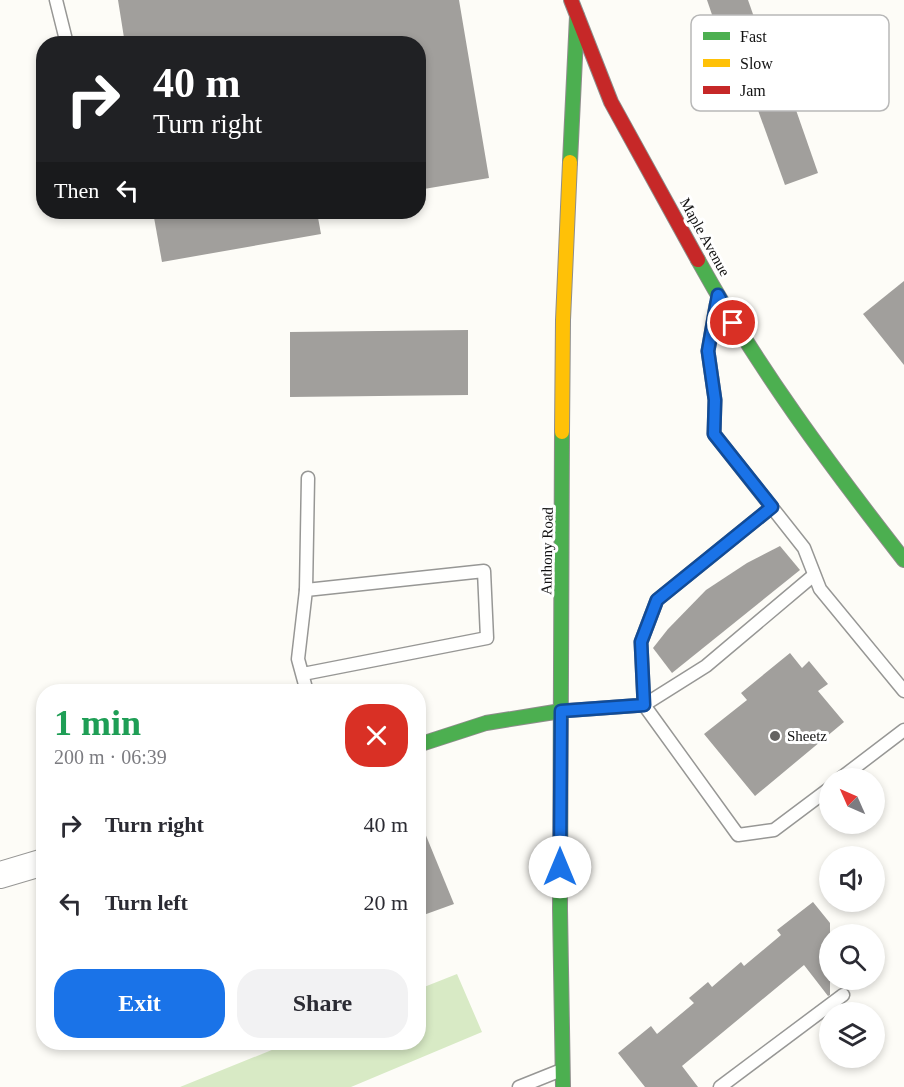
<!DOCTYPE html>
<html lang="en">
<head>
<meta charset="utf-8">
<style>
	:root { --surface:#fff; --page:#f2f2f3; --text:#2b2b33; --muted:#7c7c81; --accent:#1a73e8 }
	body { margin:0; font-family:"Times New Roman",serif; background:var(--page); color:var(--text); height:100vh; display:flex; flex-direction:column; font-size:22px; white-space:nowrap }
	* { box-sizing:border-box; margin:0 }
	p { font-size:20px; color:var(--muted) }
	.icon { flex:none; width:33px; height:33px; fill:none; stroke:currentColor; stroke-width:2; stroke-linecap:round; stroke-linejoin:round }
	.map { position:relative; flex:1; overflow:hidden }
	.drawer { position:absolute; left:36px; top:684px; width:390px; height:366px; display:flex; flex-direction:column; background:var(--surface); border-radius:24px; box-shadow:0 3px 9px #0003 }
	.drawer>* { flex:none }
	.guide { position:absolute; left:36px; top:36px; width:390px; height:183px; border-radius:24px; box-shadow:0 3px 9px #0003; background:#202124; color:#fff; overflow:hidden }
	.needle { width:39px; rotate:315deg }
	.fabs { position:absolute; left:819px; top:768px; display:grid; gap:12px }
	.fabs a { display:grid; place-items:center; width:66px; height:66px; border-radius:50%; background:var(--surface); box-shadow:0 3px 9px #0003; font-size:30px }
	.pin { position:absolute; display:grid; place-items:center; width:51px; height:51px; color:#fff; margin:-26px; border:3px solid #fff; border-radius:50%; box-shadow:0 2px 6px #0007 }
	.me { position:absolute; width:66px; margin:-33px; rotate:0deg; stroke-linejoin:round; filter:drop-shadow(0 0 4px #0008) }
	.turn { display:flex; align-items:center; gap:21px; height:126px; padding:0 18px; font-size:27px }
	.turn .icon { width:78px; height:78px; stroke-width:2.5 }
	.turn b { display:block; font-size:42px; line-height:51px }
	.then { display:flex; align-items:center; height:57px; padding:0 18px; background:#0003; gap:12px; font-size:22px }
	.round { display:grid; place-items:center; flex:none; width:63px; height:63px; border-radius:24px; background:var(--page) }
	.head { display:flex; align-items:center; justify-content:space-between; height:102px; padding:0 18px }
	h1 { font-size:36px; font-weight:700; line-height:45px; color:#1e9e55 }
	.cta { display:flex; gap:12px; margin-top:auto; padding:12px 18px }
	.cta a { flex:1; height:69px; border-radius:24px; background:var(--accent); color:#fff; font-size:24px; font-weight:700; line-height:69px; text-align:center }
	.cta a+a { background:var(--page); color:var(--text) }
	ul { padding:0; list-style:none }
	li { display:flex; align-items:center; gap:18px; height:78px; padding:0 18px }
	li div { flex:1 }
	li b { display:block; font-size:22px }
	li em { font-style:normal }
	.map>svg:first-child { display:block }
	.forest { fill:#d8eac5 }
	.building { fill:#a19f9c }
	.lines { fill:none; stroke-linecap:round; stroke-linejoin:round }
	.lane-casing { stroke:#979795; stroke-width:15 }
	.street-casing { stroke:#979795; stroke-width:28 }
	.fast-casing { stroke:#8e8d8b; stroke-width:16 }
	.slow-casing { stroke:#8e8d8b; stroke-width:16 }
	.jam-casing { stroke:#8e8d8b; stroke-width:16 }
	.lane { stroke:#fffffe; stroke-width:12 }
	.street { stroke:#fffffe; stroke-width:26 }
	.fast { stroke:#4caf50; stroke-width:14 }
	.slow { stroke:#ffc107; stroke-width:14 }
	.jam { stroke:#c62828; stroke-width:14 }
	.route-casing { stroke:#114b97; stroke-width:15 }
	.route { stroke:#1a73e8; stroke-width:10 }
	.poi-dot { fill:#646362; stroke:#fff; stroke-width:2 }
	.labels { text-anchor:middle; stroke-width:6; stroke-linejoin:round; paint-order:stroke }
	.street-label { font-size:15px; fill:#111; stroke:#fff }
	.poi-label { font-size:15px; fill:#111; stroke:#fff; text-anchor:start }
	.key { fill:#fff; stroke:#b8b8b8; stroke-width:1.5 }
	.key-label { font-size:16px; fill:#111 }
</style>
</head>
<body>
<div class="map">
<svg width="904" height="1087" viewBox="0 0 904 1087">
	<rect width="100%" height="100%" fill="#fdfcf7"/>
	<!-- forest -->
	<path class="forest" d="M457,974L482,1032L351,1087H180L289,1043L418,1042L419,989Z"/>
	<!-- building -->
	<g class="building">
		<path d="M118,0H459L489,178L418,190V44H125Z"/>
		<path d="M707,0H748L760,34L723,47Z"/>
		<path d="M789,90L818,173L785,185L755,102Z"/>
		<path d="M153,212H317L321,234L162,262Z"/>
		<path d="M904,281V365L863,314Z"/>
		<path d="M468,330V395L290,397V332Z"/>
		<path d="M780,546L800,570L672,673L653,648L668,629L706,590L747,563Z"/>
		<path d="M790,653L802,668L809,661L828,684L818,691L844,722L755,796L704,734L747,700L741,693Z"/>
		<path d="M418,816L454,904L418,917Z"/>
		<path d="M813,902L830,923V995L828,996L804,965L682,1066L698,1087H645L618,1053L651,1026L657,1034L694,1003L689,998L708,982L712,987L741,962L744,966L781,935L777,930Z"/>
	</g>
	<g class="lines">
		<defs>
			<g id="lane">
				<path d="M56,0L67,44"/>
				<path d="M716,305L708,351L715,400L714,434L804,548L820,589L904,691"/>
				<path d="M772,507L657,600L641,642L644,705L706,666L814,575"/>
				<path d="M306,590L308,478"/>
				<path d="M303,674L487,638L484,571L306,590L298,659L307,692"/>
				<path d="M562,711L644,705L738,835L774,830L830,788"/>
				<path d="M841,778L904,730"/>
				<path d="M519,1087L559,1071"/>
				<path d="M720,1087L843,995"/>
			</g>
			<path id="street" d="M0,875L44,862"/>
			<g id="fast">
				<path d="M570,162L577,16"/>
				<path d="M698,260C757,367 829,464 904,560"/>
				<path d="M562,432L560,909L563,1087"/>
				<path d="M418,745L486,723L561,711"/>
			</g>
			<path id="slow" d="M562,432L563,320L570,162"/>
			<path id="jam" d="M571,0L611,102L698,260"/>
		</defs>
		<!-- lane casing -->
		<use href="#lane" class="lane-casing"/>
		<!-- street casing -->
		<use href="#street" class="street-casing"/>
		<!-- fast casing -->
		<use href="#fast" class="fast-casing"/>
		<!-- slow casing -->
		<use href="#slow" class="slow-casing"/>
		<!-- jam casing -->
		<use href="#jam" class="jam-casing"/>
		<!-- lane -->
		<use href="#lane" class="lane"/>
		<!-- street -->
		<use href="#street" class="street"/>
		<!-- fast -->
		<use href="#fast" class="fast"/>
		<!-- slow -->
		<use href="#slow" class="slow"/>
		<!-- jam -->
		<use href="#jam" class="jam"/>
	</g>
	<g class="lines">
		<defs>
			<path id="route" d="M560,867L561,711L644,705L641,642L657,600L772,507L714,434L715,400L708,351L718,295L733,323"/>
		</defs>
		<!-- route casing -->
		<use href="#route" class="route-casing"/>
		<!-- route -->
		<use href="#route" class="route"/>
	</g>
	<!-- markers -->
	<circle class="poi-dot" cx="775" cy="736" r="6"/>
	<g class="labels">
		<!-- street labels -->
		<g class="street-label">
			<text transform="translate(705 237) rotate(61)" y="5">Maple Avenue</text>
			<text transform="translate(547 551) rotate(-89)" y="5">Anthony Road</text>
		</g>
		<!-- poi labels -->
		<g class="poi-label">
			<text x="787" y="741">Sheetz</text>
		</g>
	</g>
	<!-- legend -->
	<rect x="691" y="15" width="198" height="96" rx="9" class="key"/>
	<rect x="703" y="32" width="27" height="8" fill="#4caf50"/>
	<rect x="703" y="59" width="27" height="8" fill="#ffc107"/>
	<rect x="703" y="86" width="27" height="8" fill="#c62828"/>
	<g class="key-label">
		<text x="740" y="42">Fast</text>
		<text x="740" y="69">Slow</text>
		<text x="740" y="96">Jam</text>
	</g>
</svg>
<div class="fabs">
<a><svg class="needle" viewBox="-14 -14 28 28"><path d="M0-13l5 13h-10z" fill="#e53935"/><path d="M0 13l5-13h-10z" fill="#7c7c81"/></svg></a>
<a><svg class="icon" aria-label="sound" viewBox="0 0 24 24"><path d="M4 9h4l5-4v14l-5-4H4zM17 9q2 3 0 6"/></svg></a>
<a><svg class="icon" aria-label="search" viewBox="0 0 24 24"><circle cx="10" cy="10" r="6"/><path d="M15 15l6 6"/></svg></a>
<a><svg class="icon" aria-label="layers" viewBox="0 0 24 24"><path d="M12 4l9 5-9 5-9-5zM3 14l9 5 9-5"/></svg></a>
</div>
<div class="pin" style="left:733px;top:323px;background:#d93025"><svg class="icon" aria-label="arrive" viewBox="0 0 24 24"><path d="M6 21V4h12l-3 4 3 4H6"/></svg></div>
<svg class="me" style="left:560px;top:867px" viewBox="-20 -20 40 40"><circle r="19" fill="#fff"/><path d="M0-13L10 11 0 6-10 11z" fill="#1a73e8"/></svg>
<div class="guide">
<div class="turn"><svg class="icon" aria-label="right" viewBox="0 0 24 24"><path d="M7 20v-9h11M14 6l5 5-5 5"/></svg><div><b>40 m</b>Turn right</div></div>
<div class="then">Then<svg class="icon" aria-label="left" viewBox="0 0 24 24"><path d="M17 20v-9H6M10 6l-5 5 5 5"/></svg></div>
</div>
<section class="drawer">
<div class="head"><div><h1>1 min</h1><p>200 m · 06:39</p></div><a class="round" style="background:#d93025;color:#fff"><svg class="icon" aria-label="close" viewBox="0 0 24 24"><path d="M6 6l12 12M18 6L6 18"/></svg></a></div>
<ul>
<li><svg class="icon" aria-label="right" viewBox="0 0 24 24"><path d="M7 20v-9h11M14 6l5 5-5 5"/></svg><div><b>Turn right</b></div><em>40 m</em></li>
<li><svg class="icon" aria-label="left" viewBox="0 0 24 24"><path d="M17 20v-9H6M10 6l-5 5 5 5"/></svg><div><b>Turn left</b></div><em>20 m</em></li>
</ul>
<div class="cta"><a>Exit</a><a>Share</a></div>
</section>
</div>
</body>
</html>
